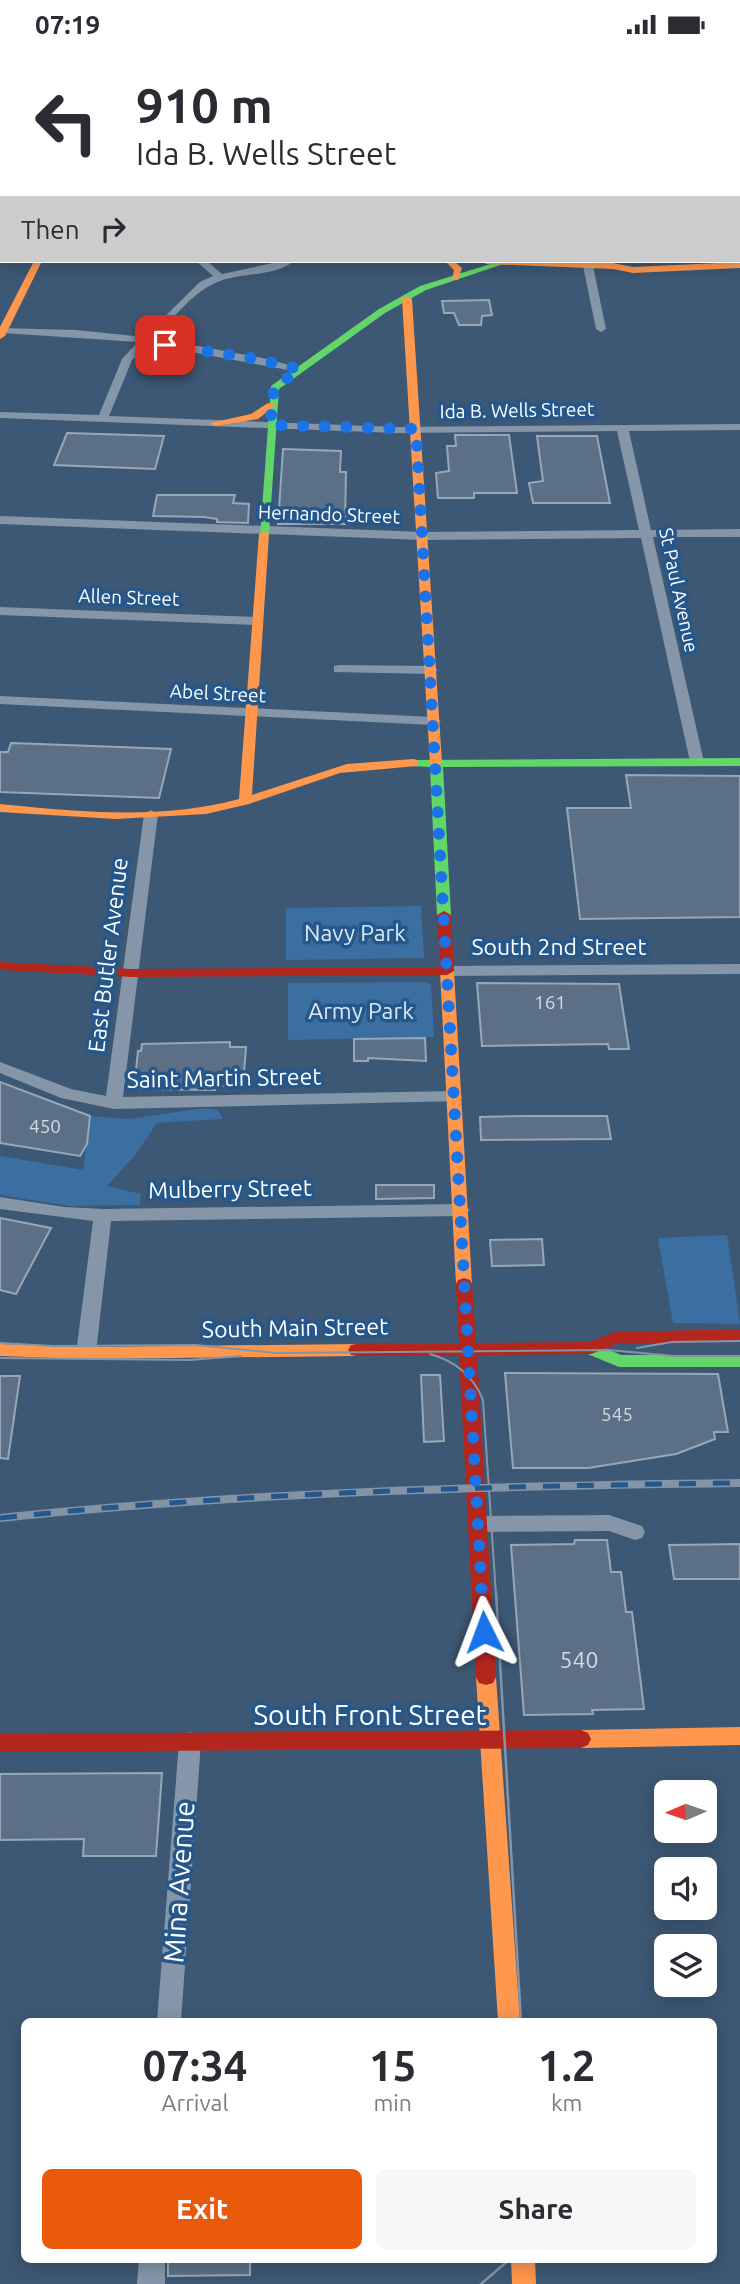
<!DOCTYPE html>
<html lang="en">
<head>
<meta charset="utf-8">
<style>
	:root { --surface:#fff; --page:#f7f7f7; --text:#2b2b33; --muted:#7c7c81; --accent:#ea580c }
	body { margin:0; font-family:Ubuntu,sans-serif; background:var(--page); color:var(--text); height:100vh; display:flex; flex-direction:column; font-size:26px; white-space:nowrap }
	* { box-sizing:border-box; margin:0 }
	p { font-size:23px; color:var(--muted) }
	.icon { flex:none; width:38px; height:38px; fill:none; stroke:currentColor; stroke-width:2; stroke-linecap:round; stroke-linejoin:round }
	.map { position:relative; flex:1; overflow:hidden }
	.side { position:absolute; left:21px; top:1969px; width:696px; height:245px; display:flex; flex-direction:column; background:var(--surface); border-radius:10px; box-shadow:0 4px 18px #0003 }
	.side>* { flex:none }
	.banner { position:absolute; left:0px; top:0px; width:740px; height:214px; box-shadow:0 4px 18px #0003; background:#fff; color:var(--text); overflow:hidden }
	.needle { width:46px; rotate:268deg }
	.fabs { position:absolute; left:654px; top:1731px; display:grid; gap:14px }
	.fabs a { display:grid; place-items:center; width:63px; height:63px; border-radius:10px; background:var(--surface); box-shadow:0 4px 18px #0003; font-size:35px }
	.pin { position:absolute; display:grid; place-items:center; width:60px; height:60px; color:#fff; margin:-30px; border-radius:14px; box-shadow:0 4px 10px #0006 }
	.me { position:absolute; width:77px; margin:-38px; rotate:357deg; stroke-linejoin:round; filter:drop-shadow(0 0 5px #0008) }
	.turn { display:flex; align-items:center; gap:24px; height:147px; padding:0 21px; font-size:32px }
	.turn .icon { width:91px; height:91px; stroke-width:2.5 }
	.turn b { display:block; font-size:49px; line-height:60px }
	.then { display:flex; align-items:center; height:66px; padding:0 21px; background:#0003; gap:14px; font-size:26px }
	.eta { display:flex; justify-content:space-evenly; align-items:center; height:119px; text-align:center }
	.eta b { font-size:42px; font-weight:700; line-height:49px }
	.button { display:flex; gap:14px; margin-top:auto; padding:14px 21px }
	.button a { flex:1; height:80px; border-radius:10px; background:var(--accent); color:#fff; font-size:28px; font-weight:700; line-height:80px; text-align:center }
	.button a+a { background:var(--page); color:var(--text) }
	.status { display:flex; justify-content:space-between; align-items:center; height:49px; padding:0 35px; background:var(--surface); direction:ltr }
	.status svg { height:19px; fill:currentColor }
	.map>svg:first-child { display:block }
	.green { fill:#3b6ea1 }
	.building { fill:#5b7086; stroke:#98a7b7; stroke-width:2 }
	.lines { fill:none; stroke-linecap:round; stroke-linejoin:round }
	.street { fill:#8496a8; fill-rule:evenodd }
	.fast { fill:#63d668; fill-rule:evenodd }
	.slow { fill:#ff974d; fill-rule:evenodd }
	.jam { fill:#b3261e; fill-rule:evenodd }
	.tram-far1 { stroke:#8494a7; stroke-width:2 }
	.tram { stroke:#8494a7; stroke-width:2.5 }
	.rail-casing { stroke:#8494a7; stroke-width:8 }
	.rail { stroke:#26578b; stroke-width:5; stroke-dasharray:17; stroke-linecap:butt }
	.route { stroke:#1a73e8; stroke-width:12; stroke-dasharray:0 21.6 }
	.labels { text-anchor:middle; stroke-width:7; stroke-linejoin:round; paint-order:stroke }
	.far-street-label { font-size:19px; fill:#fff; stroke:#26578b }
	.number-label { font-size:19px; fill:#d6dbe1 }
	.park-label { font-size:23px; fill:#d9e8f8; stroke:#26578b }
	.street-label { font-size:23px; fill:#fff; stroke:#26578b }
	.near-number-label { font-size:23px; fill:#d6dbe1 }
	.near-street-label { font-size:28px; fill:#fff; stroke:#26578b }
</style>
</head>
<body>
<div class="status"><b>07:19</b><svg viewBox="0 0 49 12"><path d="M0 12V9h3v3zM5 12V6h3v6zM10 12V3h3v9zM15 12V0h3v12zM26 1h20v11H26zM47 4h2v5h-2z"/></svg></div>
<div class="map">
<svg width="740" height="2235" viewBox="0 0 740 2235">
	<rect width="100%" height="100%" fill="#3d5874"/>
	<!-- green -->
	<g class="green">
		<path d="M421,857L424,909L286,911V859Z"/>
		<path d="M425,933L431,936L434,988L288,991V934Z"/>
		<path d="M205,1059L218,1061L223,1070L157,1074L136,1105L107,1137L141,1145L140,1156L70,1157L0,1146V1107L83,1121L90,1067L129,1070Z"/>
		<path d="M727,1186L740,1275L673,1274L658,1189Z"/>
	</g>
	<!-- building -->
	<g class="building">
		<path d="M489,251L492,266L482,267L481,276H459L454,264H444L442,252Z"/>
		<path d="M67,384L164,387L155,420L54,416Z"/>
		<path d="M455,386H509L517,444H474V449H438L436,424L449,422L447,397H456Z"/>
		<path d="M537,387H597L610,454H533L529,434L543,432Z"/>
		<path d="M283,400L341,402L340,423H346L345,475H278Z"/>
		<path d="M157,446H235L233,454L249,455L248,474L217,473V470L204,468L153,467Z"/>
		<path d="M11,694L39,695L171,700L159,749L0,743V703H8Z"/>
		<path d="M626,726L740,727V868L580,870L567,759H631Z"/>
		<path d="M477,934L619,935L629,1000H609L608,995L482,997Z"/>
		<path d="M425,989L426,1012L368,1009V1012H354V990Z"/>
		<path d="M230,993V998H246L243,1037H215V1041L134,1040L138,1002H141L142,995Z"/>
		<path d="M0,1033L90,1067L87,1095L80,1107L0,1094Z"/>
		<path d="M524,1067H607L611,1090L481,1091L480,1068Z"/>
		<path d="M376,1136H434V1149L376,1150Z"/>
		<path d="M0,1169L51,1179L16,1245L0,1241Z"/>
		<path d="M542,1190L544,1216L492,1217L490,1191Z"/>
		<path d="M505,1324L718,1325L728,1383H714L715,1390L676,1405L588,1419H513Z"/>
		<path d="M421,1326H440L444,1392L424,1393Z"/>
		<path d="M0,1327H20L8,1410L0,1409Z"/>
		<path d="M575,1491H607L611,1523H621L626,1563H632L644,1660L592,1661L593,1665L524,1666L511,1496L574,1495Z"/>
		<path d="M740,1495V1530H674L669,1496Z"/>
		<path d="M162,1724L156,1807H83L84,1790L0,1791V1725Z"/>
		<path d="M168,2210H250V2226L168,2227Z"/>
	</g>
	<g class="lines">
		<!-- street -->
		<g class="street">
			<path d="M16,0H24L15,2Z"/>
			<path d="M289,0H297L288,2Z"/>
			<path d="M378,0H395L398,2H380Z"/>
			<path d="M493,0H501L502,2H494Z"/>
			<path d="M571,0H579L570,2Z"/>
			<path d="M0,29H2L0,36Z"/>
			<path d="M0,58L2,59V64H0Z"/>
			<path d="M196,212H207L222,225L282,212H294C274,228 243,223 220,232C194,241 173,270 154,289L263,309L304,320L299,323L148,295L132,311L109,367L397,378L740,375V381L629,382L651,481L740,480V488H653L704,713L702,716L697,717L690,713L641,489L423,491L0,475V467L423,483L639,481L617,382L397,384L0,369V363L99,366L122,310L138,293L3,284L0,283V279L76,281L144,288L200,233L213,227Z"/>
			<path d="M588,214L593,217L606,280L601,283L596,280L583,217Z"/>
			<path d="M0,558L257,568L263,572L257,576L0,566Z"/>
			<path d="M339,616L431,617L438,621L431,625L334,623V617Z"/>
			<path d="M0,647L434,668L441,672L434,676L0,655Z"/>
			<path d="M151,761L158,765L123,1048L454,1042L462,1048L460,1052L114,1060L61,1049L0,1024V1013L71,1040L106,1047L144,765Z"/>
			<path d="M740,915V925L447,927L439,922L447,917Z"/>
			<path d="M0,1148L64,1158L103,1160L461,1155L470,1161L461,1167L111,1172L96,1304L93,1309H79L76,1304L93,1172L0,1160Z"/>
			<path d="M609,1466L642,1477L645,1483L642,1489L635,1491L609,1482L479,1483L472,1481L469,1475L472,1469L479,1467Z"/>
			<path d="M190,1683L198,1686L201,1693L181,1972H157L179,1693L182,1686Z"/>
			<path d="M139,2210H165V2235H137Z"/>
		</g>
		<!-- fast -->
		<g class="fast">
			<rect x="738" y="140" width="2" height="5"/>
			<rect x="0" y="166" width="2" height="6"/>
			<path d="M500,212H512L426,241L385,264L279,340L269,485L260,487L271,337L379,260L420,237Z"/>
			<path d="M740,709V717L443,718L451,866L444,870L437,866L430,718L409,717V711Z"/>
			<path d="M591,1293L621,1306H740V1318H619L585,1304L582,1299L585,1294Z"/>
		</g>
		<!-- slow -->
		<g class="slow">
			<path d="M34,212H42L5,287L0,290V278Z"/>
			<path d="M445,212H454L462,219L458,231H452L454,221Z"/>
			<path d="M482,212L613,214L633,218L740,213V219L633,224L613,220L486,215Z"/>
			<path d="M407,247L412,250L442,714L436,718L430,714L402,250Z"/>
			<path d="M268,354L276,356L258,370L215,377L210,374L251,365Z"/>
			<path d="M264,482L269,485L252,746L347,715L413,710L417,711V717L340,724L249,755L206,765L116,770L0,763V755C77,763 163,771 239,750L259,485Z"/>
			<path d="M447,918L454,922L472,1235L470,1239H458L456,1235L440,922Z"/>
			<path d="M0,1295L86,1298L357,1295L363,1296L366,1301L363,1306L357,1307L86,1310L0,1307Z"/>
			<path d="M486,1620L493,1622L496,1628L520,1972H498L476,1628L479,1622Z"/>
			<path d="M740,1678V1696L581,1699L574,1696L571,1690L574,1684L581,1681Z"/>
			<path d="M511,2210H535L536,2235H512Z"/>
		</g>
		<!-- jam -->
		<g class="jam">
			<path d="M142,0H150L142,2Z"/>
			<rect x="738" y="82" width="2" height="4"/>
			<path d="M444,862L451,866L454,922L447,926L132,928L0,921V913L132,920L440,918L437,866Z"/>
			<path d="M464,1229L470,1231L472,1235L476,1294L589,1293L615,1283L740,1280V1292L617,1295L591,1305L477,1306L496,1628L493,1634L486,1636L479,1634L476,1628L459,1307H357L351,1306L348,1301L351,1296L357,1295L459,1294L456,1235L458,1231Z"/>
			<path d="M581,1681L588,1684L591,1690L588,1696L581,1699L0,1703V1685Z"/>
		</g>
		<!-- tram-far1 -->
		<g class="tram-far1">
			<path d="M0,1294L53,1297L196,1296L276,1304L609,1301L674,1307H740"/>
			<path d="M637,1299L672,1293L740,1292"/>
			<path d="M430,1305C455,1312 473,1326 483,1351L496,1546"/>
			<path d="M0,1309L190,1311L241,1307"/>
		</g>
		<!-- tram -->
		<g class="tram">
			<path d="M496,1544L521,1972"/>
			<path d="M481,2235L510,2210"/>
		</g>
		<defs>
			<path id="rail" d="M0,1469C246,1443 493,1437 740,1434"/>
		</defs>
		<!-- rail casing -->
		<use href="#rail" class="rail-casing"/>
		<!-- rail -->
		<use href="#rail" class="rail"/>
	</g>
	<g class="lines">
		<!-- route -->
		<path class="route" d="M165,296L257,310L299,320L274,340L270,376L416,380L484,1583"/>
	</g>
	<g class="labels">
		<!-- far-street labels -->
		<g class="far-street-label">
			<text transform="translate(517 361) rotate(-1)" y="7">Ida B. Wells Street</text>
			<text transform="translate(329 465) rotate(2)" y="7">Hernando Street</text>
			<text transform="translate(679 541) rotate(78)" y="7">St Paul Avenue</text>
			<text transform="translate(129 548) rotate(2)" y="7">Allen Street</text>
			<text transform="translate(218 644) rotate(3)" y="7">Abel Street</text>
		</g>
		<!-- number labels -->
		<g class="number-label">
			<text x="550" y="960">161</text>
			<text x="45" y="1084">450</text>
			<text x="617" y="1372">545</text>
		</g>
		<!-- park labels -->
		<g class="park-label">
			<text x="355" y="892">Navy Park</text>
			<text x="361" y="970">Army Park</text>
		</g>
		<!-- street labels -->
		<g class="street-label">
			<text x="559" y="906">South 2nd Street</text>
			<text transform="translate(108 906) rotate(-83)" y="8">East Butler Avenue</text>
			<text transform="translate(224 1029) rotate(-1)" y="8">Saint Martin Street</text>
			<text transform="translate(230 1140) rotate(-1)" y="8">Mulberry Street</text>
			<text transform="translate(295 1279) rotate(-1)" y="8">South Main Street</text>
		</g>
		<!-- near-number labels -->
		<g class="near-number-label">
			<text x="579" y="1619">540</text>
		</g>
		<!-- near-street labels -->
		<g class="near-street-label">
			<text x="370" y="1676">South Front Street</text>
			<text transform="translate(179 1833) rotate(-86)" y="10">Mina Avenue</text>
		</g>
	</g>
</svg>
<div class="fabs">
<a><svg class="needle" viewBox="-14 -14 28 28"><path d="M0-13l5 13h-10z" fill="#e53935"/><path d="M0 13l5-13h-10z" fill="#7c7c81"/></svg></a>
<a><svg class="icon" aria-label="sound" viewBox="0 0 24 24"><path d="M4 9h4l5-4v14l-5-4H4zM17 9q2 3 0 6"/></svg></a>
<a><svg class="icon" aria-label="layers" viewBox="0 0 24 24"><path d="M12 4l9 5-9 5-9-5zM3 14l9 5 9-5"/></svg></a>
</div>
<div class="pin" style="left:165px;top:296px;background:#d93025"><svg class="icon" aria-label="arrive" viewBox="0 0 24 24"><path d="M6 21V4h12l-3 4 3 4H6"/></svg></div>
<svg class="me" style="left:484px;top:1583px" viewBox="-20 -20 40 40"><path d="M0-17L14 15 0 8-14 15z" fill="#1a73e8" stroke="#fff" stroke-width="4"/></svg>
<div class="banner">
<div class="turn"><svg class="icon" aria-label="left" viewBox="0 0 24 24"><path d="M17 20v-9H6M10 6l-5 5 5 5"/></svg><div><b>910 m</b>Ida B. Wells Street</div></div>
<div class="then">Then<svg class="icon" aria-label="right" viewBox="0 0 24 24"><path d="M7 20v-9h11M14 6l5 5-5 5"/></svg></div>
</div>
<section class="side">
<div class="eta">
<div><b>07:34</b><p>Arrival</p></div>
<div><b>15</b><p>min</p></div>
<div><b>1.2</b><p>km</p></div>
</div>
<div class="button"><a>Exit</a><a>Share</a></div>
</section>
</div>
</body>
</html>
